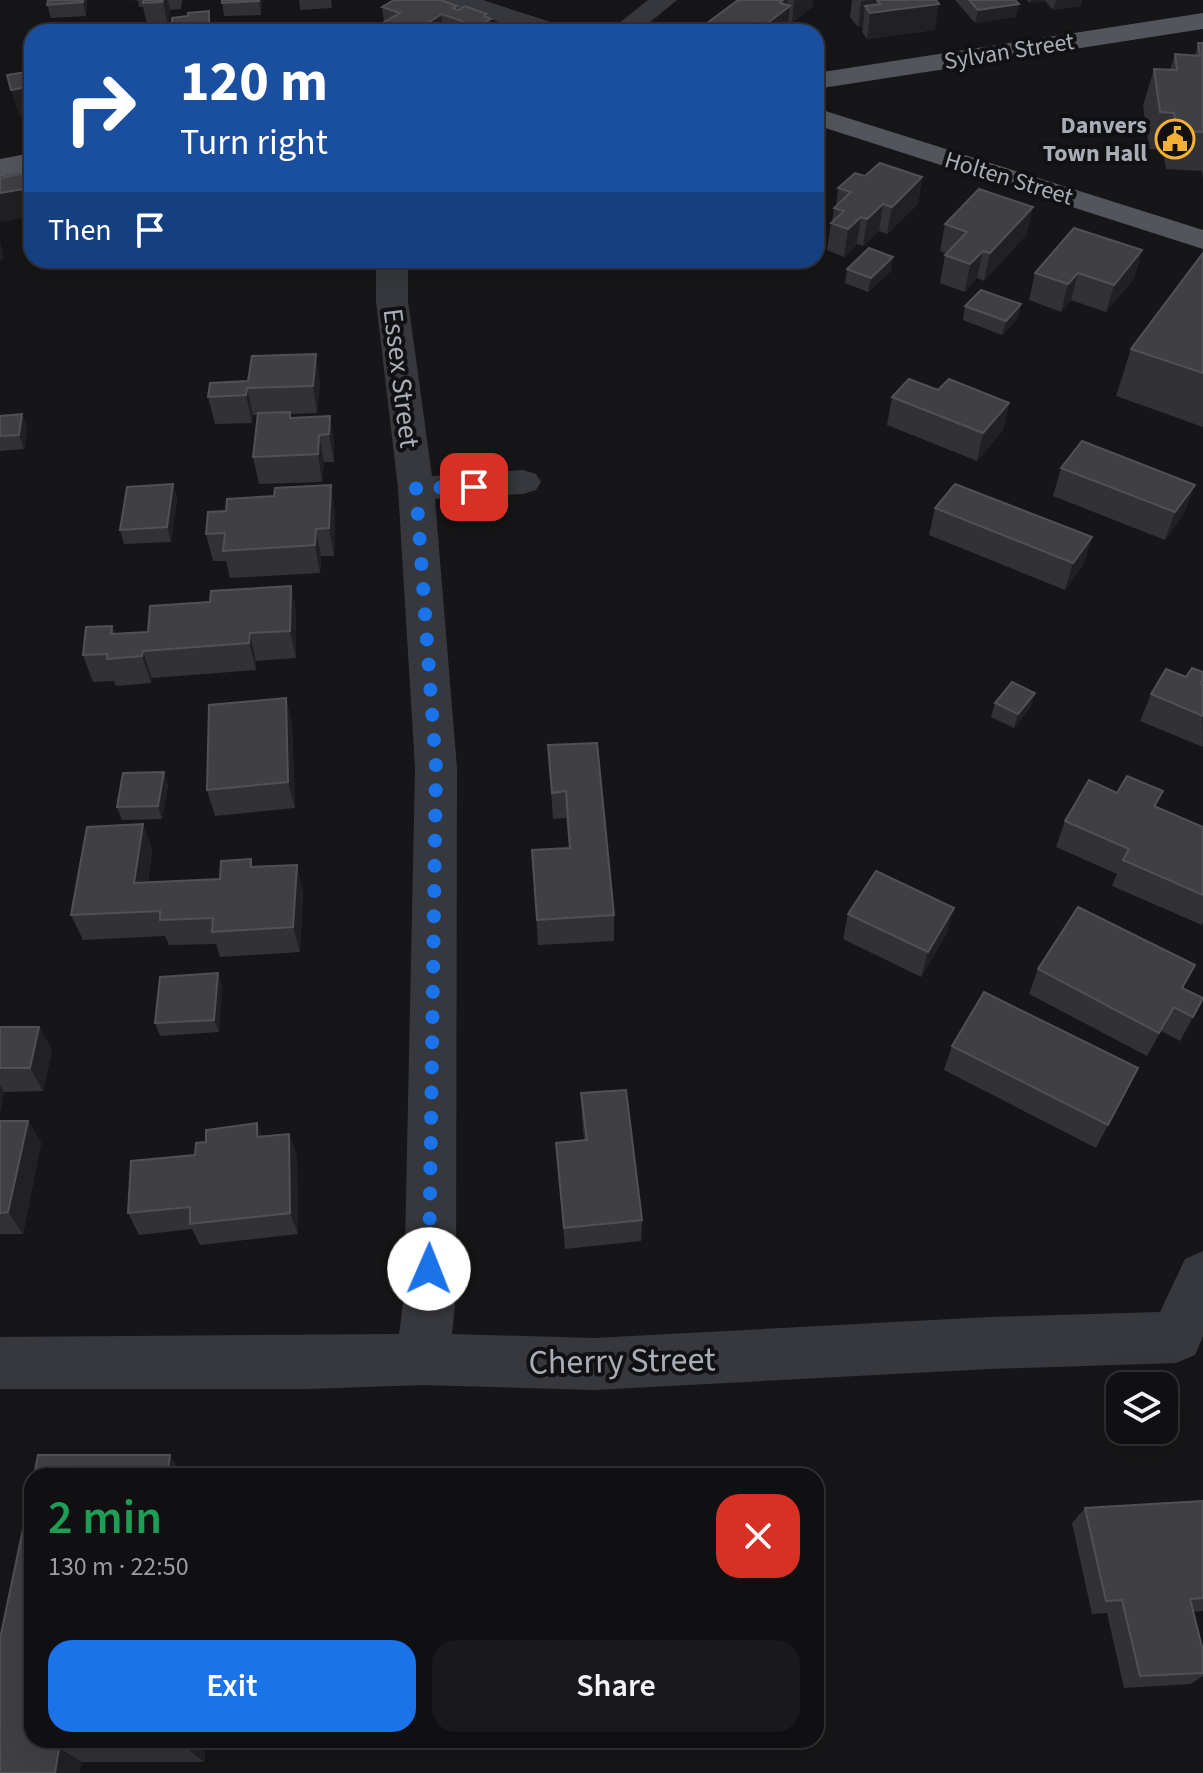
<!DOCTYPE html>
<html lang="en">
<head>
<meta charset="utf-8">
<style>
	:root { --surface:#101012; --page:#19191b; --text:#f1f3f6; --muted:#9c9d9f; --line:#303032; --accent:#1a73e8 }
	body { margin:0; font-family:"Source Sans 3",sans-serif; background:var(--page); color:var(--text); height:100vh; display:flex; flex-direction:column; font-size:30px; white-space:nowrap }
	* { box-sizing:border-box; margin:0 }
	p { font-size:26px; color:var(--muted) }
	.icon { flex:none; width:44px; height:44px; fill:none; stroke:currentColor; stroke-width:2; stroke-linecap:round; stroke-linejoin:round }
	.map { position:relative; flex:1; overflow:hidden }
	.details { position:absolute; left:24px; top:1468px; width:800px; height:280px; display:flex; flex-direction:column; background:var(--surface); border-radius:24px; box-shadow:0 8px 32px #0002,0 0 0 2px var(--line) }
	.details>* { flex:none }
	.hud { position:absolute; left:24px; top:24px; width:800px; height:244px; border-radius:24px; box-shadow:0 8px 32px #0002,0 0 0 2px var(--line); background:#1a4fa0; color:#fff; overflow:hidden }
	.tools { position:absolute; left:1106px; top:1372px; display:grid; gap:16px }
	.tools a { display:grid; place-items:center; width:72px; height:72px; border-radius:16px; background:var(--surface); box-shadow:0 8px 32px #0002,0 0 0 2px var(--line); font-size:40px }
	.pin { position:absolute; display:grid; place-items:center; width:68px; height:68px; color:#fff; margin:-34px; border-radius:16px; box-shadow:0 4px 12px #0006 }
	.me { position:absolute; width:88px; margin:-44px; rotate:1deg; stroke-linejoin:round; filter:drop-shadow(0 0 6px #0008) }
	.turn { display:flex; align-items:center; gap:28px; height:168px; padding:0 24px; font-size:36px }
	.turn .icon { width:104px; height:104px; stroke-width:2.5 }
	.turn b { display:block; font-size:56px; line-height:68px }
	.then { display:flex; align-items:center; height:76px; padding:0 24px; background:#0003; gap:16px; font-size:30px }
	.round { display:grid; place-items:center; flex:none; width:84px; height:84px; border-radius:24px; background:var(--page) }
	.headline { display:flex; align-items:center; justify-content:space-between; height:136px; padding:0 24px }
	h1 { font-size:48px; font-weight:600; line-height:60px; color:#1e9e55 }
	.cta { display:flex; gap:16px; margin-top:auto; padding:16px 24px }
	.cta a { flex:1; height:92px; border-radius:24px; background:var(--accent); color:#fff; font-size:32px; font-weight:600; line-height:92px; text-align:center }
	.cta a+a { background:var(--page); color:var(--text) }
	.map>svg:first-child { display:block }
	.lines { fill:none; stroke-linecap:round; stroke-linejoin:round }
	.minor { fill:#37383d; fill-rule:evenodd }
	.major { fill:#53555c; fill-rule:evenodd }
	.wall { fill:#323236 }
	.shaded-wall { fill:#212124 }
	.building { fill:#3f3f44; stroke:#4f5156; stroke-width:2 }
	.route { stroke:#1a73e8; stroke-width:14; stroke-dasharray:0 25.2 }
	.labels { text-anchor:middle; stroke-width:8; stroke-linejoin:round; paint-order:stroke }
	.far-street-label { font-size:24px; fill:#a8adb8; stroke:#111113 }
	.far-poi-label { font-size:24px; font-weight:bold; fill:#a8adb8; stroke:#111113; text-anchor:end }
	.street-label { font-size:28px; fill:#a8adb8; stroke:#111113 }
	.near-street-label { font-size:34px; fill:#a8adb8; stroke:#111113 }
</style>
</head>
<body>
<div class="map">
<svg width="1203" height="1773" viewBox="0 0 1203 1773">
	<rect width="100%" height="100%" fill="#161618"/>
	<g class="lines">
		<!-- minor -->
		<g class="minor">
			<path d="M445,0H483L563,26L567,32H528L449,5Z"/>
			<path d="M648,0H677L638,32H608Z"/>
			<path d="M376,260H408V301L432,476L523,470L536,474L541,482L536,490L523,494L435,499L457,768L456,1295L452,1334L594,1338L989,1317L1160,1312L1185,1259L1203,1251V1336L1195,1355L1176,1363L989,1369L594,1390L423,1385L308,1389H0V1337L399,1334L404,1295L415,768L398,488L376,301Z"/>
		</g>
		<!-- major -->
		<g class="major">
			<path d="M1203,13V29L816,89V73Z"/>
			<path d="M816,108L1203,230V249L816,125Z"/>
			<path d="M32,153V171L0,177V159Z"/>
		</g>
	</g>
	<!-- wall -->
	<g class="wall">
		<path d="M87,0L86,16L51,18L47,5Z"/>
		<path d="M133,0H182L181,9L170,10L168,28L148,29L143,7H139L138,1Z"/>
		<path d="M222,0H262L261,15L224,16Z"/>
		<path d="M299,0H331L332,8L300,10Z"/>
		<path d="M738,0H813V6L792,23L788,22L787,32H705L706,24Z"/>
		<path d="M852,0H936L935,30L867,39L862,32L863,27H858L850,17Z"/>
		<path d="M955,0H1015L1016,17L975,23Z"/>
		<path d="M1027,0H1082L1081,6L1053,10L1045,1L1030,3Z"/>
		<path d="M382,7L457,9L487,14L488,18L491,19L492,32H380L379,25L384,23Z"/>
		<path d="M209,11L212,32H172L188,16Z"/>
		<path d="M1198,43H1203V180L1202,171L1166,169L1163,150L1149,149L1143,106L1154,69L1170,70L1175,54L1195,56Z"/>
		<path d="M865,176L922,177L918,204L887,234L879,231L863,246L857,244L844,257L827,250L831,223L832,222L834,208L836,206L838,188Z"/>
		<path d="M945,224L1027,234L984,281L977,278L965,292L940,283L945,255L947,254L940,251Z"/>
		<path d="M1142,250L1134,278L1106,312L1071,300L1061,312L1029,300L1035,273Z"/>
		<path d="M1203,253V427L1116,396L1131,349Z"/>
		<path d="M847,269L891,271L868,292L845,283Z"/>
		<path d="M1021,304L1018,318L1002,335L963,320L965,306Z"/>
		<path d="M320,381L317,413L290,414L291,418L330,416L334,444V462H324L322,482L259,484L253,457L258,415H253L252,423L215,424L208,397L210,383Z"/>
		<path d="M938,390L1009,403L1003,430L977,461L887,425L892,397Z"/>
		<path d="M22,414L27,429L24,449L0,451V416Z"/>
		<path d="M1061,468L1185,512L1165,540L1053,496Z"/>
		<path d="M173,484L177,499L171,542L124,544L120,530Z"/>
		<path d="M331,485L335,513L334,556H321L320,573L230,578L226,561H213L206,534L226,511L274,496Z"/>
		<path d="M935,508L1092,537L1083,565L1065,590L929,535Z"/>
		<path d="M291,586L296,613V658L256,661V670L152,678L151,683L116,686L114,681L93,682L83,655L112,626L115,634L148,632L210,602Z"/>
		<path d="M1202,684L1203,747L1140,721L1151,694Z"/>
		<path d="M1035,693L1030,707L1014,728L991,717L995,703Z"/>
		<path d="M286,698L292,725L295,808L215,816L207,790Z"/>
		<path d="M548,745L614,915V941L538,945L532,850L569,848L566,818L553,819Z"/>
		<path d="M164,772L168,786L162,819L122,820L117,807Z"/>
		<path d="M1163,791L1156,807L1203,827V922L1202,925L1112,886L1117,874L1056,847L1065,821L1117,793Z"/>
		<path d="M143,824L152,850L148,882L220,879L254,867L303,891L300,952L220,957L216,944L169,945L165,936L83,940L71,915Z"/>
		<path d="M848,914L947,933L921,977L843,939Z"/>
		<path d="M1195,965L1183,988L1203,999L1180,1041L1161,1031L1147,1056L1029,994L1038,969Z"/>
		<path d="M218,973L222,986L219,1032L160,1036L155,1023Z"/>
		<path d="M0,1027H39L52,1050L43,1091L4,1092L0,1112Z"/>
		<path d="M952,1046L1138,1068L1096,1148L944,1070Z"/>
		<path d="M581,1093L642,1220L641,1241L565,1249L556,1143L584,1140L582,1117Z"/>
		<path d="M0,1121H28L41,1143L23,1234H0Z"/>
		<path d="M257,1123L262,1137L289,1134L297,1156L298,1234L200,1245L192,1229L139,1235L128,1213L195,1155L206,1142Z"/>
		<path d="M1203,1501V1611L1193,1612L1203,1651V1676L1191,1684L1124,1688L1107,1613L1092,1614L1072,1523L1085,1508Z"/>
		<path d="M0,1639L206,1740L204,1762H82L0,1773Z"/>
	</g>
	<!-- shaded-wall -->
	<g class="shaded-wall">
		<path d="M83,0H87L86,16L83,2Z"/>
		<path d="M163,0H168L170,10L168,28Z"/>
		<path d="M259,0H262L261,15Z"/>
		<path d="M783,0H788L787,7L790,6L787,32H764L765,25L780,3Z"/>
		<path d="M794,0H813V6L792,23Z"/>
		<path d="M870,0H877L875,12L939,4L935,30L867,39L870,13L865,6L863,27H858L861,1Z"/>
		<path d="M1031,0H1045V1L1030,3Z"/>
		<path d="M1056,0H1082L1081,6L1053,10Z"/>
		<path d="M1019,4L1016,17L975,23L978,10Z"/>
		<path d="M442,14L443,32H413Z"/>
		<path d="M487,14L488,21L491,19L492,32H478V27L484,16Z"/>
		<path d="M755,22L754,32H742Z"/>
		<path d="M32,86V114L19,116L11,90Z"/>
		<path d="M26,173L32,192V216L0,222V193Z"/>
		<path d="M922,177L918,204L887,234L892,207Z"/>
		<path d="M883,204L879,231L863,246L867,219Z"/>
		<path d="M1033,207L1027,234L984,281L990,253Z"/>
		<path d="M861,217L857,244L844,257L848,229Z"/>
		<path d="M0,239L4,260L0,261Z"/>
		<path d="M1142,250L1134,278L1106,312L1114,285Z"/>
		<path d="M983,251L977,278L965,292L970,264Z"/>
		<path d="M893,257L891,271L868,292L871,278Z"/>
		<path d="M1078,273L1071,300L1061,312L1068,284Z"/>
		<path d="M1021,304L1018,318L1002,335L1006,321Z"/>
		<path d="M316,354L320,381L317,413L313,386Z"/>
		<path d="M247,388L253,415L252,423L246,395Z"/>
		<path d="M1009,403L1003,430L977,461L983,433Z"/>
		<path d="M22,414L27,429L24,449L19,435Z"/>
		<path d="M330,416L334,444V462L329,434Z"/>
		<path d="M319,435L324,462L322,482L318,454Z"/>
		<path d="M173,484L177,499L171,542L167,527Z"/>
		<path d="M331,485L335,513L334,556L329,528Z"/>
		<path d="M1195,485L1185,512L1165,540L1175,512Z"/>
		<path d="M316,529L321,556L320,573L315,545Z"/>
		<path d="M1092,537L1083,565L1065,590L1073,563Z"/>
		<path d="M291,586L296,613V658L290,631Z"/>
		<path d="M250,633L256,661V670L249,643Z"/>
		<path d="M143,651L152,678L151,683L142,656Z"/>
		<path d="M1035,693L1030,707L1014,728L1018,714Z"/>
		<path d="M286,698L292,725L295,808L288,782Z"/>
		<path d="M164,772L168,786L162,819L158,806Z"/>
		<path d="M143,824L152,850L144,909L134,883Z"/>
		<path d="M297,865L303,891L300,952L293,927Z"/>
		<path d="M954,908L947,933L921,977L928,952Z"/>
		<path d="M218,973L222,986L219,1032L214,1020Z"/>
		<path d="M39,1027L52,1050L43,1091L30,1068Z"/>
		<path d="M0,1085L4,1092L0,1112Z"/>
		<path d="M28,1121L41,1143L23,1234L8,1212Z"/>
		<path d="M257,1123L265,1146L257,1137Z"/>
		<path d="M289,1134L297,1156L298,1234L290,1213Z"/>
		<path d="M170,1455L185,1476H167Z"/>
		<path d="M188,1740H206L204,1762L187,1748Z"/>
		<path d="M59,1748L82,1762L80,1773H55Z"/>
	</g>
	<!-- building -->
	<g class="building">
		<path d="M48,0H83V2L47,5Z"/>
		<path d="M143,0H163L162,2L143,3Z"/>
		<path d="M222,0H259V1L222,3Z"/>
		<path d="M394,0H441L457,6L453,8L458,10L465,6L487,14L484,16L491,19L478,27L442,14L413,32H398L379,25L400,13L382,7Z"/>
		<path d="M738,0H783L780,3L790,6L765,25L755,22L742,32H731L706,24Z"/>
		<path d="M877,0H936L939,4L870,13L865,6L881,4Z"/>
		<path d="M969,0H1015L1019,4L978,10Z"/>
		<path d="M209,11V29L172,32V18L188,16V13Z"/>
		<path d="M1198,43H1203V132L1177,131L1174,113L1160,112L1154,69L1177,70L1175,54L1200,56Z"/>
		<path d="M32,71V86L11,90L7,75Z"/>
		<path d="M880,163L922,177L892,207L883,204L867,219L861,217L848,229L831,223L844,211L834,208L851,192L838,188L855,173L865,176Z"/>
		<path d="M26,173L30,188L0,193V178Z"/>
		<path d="M979,189L1033,207L990,253L983,251L970,264L945,255L967,232L945,224Z"/>
		<path d="M1074,228L1142,250L1114,285L1078,273L1068,284L1035,273Z"/>
		<path d="M869,248L893,257L871,278L847,269Z"/>
		<path d="M1203,253V373L1131,349Z"/>
		<path d="M981,290L1021,304L1006,321L965,306Z"/>
		<path d="M316,354L313,386L247,388L246,395L208,397L210,383L248,381L252,356Z"/>
		<path d="M909,379L938,390L949,379L1009,403L983,433L892,397Z"/>
		<path d="M290,412V418L330,416L329,434L319,435L318,454L253,457L258,413Z"/>
		<path d="M22,414L19,435L0,436V416Z"/>
		<path d="M1082,441L1195,485L1175,512L1061,468Z"/>
		<path d="M173,484L167,527L120,530L127,487Z"/>
		<path d="M955,484L1092,537L1073,563L935,508Z"/>
		<path d="M331,485L329,528L316,529L315,545L223,551L225,533L206,534L208,512L226,511L227,499L274,496L275,488Z"/>
		<path d="M291,586L290,631L250,633L249,643L143,651L142,656L107,659V654L83,655L86,627L112,626L111,634L148,632L150,606L210,602L211,591Z"/>
		<path d="M1192,668L1203,672V680L1201,684L1203,685V716L1151,694L1166,669L1186,677Z"/>
		<path d="M1012,682L1035,693L1018,714L995,703Z"/>
		<path d="M286,698L288,782L207,790L209,705Z"/>
		<path d="M597,743L614,915L537,920L532,850L570,848L566,791L552,793L548,745Z"/>
		<path d="M164,772L158,806L117,807L123,773Z"/>
		<path d="M1127,776L1163,791L1154,806L1203,827V895L1123,860L1129,849L1065,821L1089,780L1117,793Z"/>
		<path d="M143,824L134,883L220,879L221,861L251,859V867L297,865L293,927L212,932L213,918L160,920V911L71,915L87,827Z"/>
		<path d="M876,871L954,908L928,952L848,914Z"/>
		<path d="M1078,907L1195,965L1182,988L1203,998L1193,1017L1174,1007L1159,1033L1038,969Z"/>
		<path d="M218,973L214,1020L155,1023L160,977Z"/>
		<path d="M984,992L1138,1068L1108,1125L952,1046Z"/>
		<path d="M0,1027H39L30,1068H0Z"/>
		<path d="M626,1090L642,1220L564,1228L556,1143L587,1140L581,1093Z"/>
		<path d="M0,1121H28L8,1212L0,1213Z"/>
		<path d="M257,1123V1137L289,1134L290,1213L190,1224V1207L128,1213L131,1161L195,1155L196,1143L206,1142V1130Z"/>
		<path d="M38,1455H170L167,1476H34Z"/>
		<path d="M32,1486V1740H188L187,1748H59L55,1773H0V1639Z"/>
		<path d="M1203,1501V1598L1190,1599L1203,1651V1673L1140,1676L1122,1600L1106,1601L1085,1508Z"/>
	</g>
	<g class="lines">
		<!-- route -->
		<path class="route" d="M429,1269L436,768L416,488L474,487"/>
	</g>
	<!-- icons -->
	<defs>
		<symbol id="civic-ring" viewBox="-11 -11 22 22"><circle r="9.5" fill="#111113" stroke="#f2b134" stroke-width="1.5"/><path d="M-.6-6.5H3V-4.5H.6V-3L4-1V1h2V6H-6V1h2V-1L-.6-3ZM-1.2 2.5V6h2.4V2.5Z" fill="#f2b134"/></symbol>
	</defs>
	<g fill-rule="evenodd">
		<use href="#civic-ring" x="1153" y="117" width="44" height="44"/>
	</g>
	<g class="labels">
		<!-- far-street labels -->
		<g class="far-street-label">
			<text transform="translate(1009 51) rotate(-9)" y="8">Sylvan Street</text>
			<text transform="translate(1009 178) rotate(17)" y="8">Holten Street</text>
		</g>
		<!-- far-poi labels -->
		<g class="far-poi-label">
			<text x="1147" y="133">Danvers<tspan x="1147" dy="28">Town Hall</tspan></text>
		</g>
		<!-- street labels -->
		<g class="street-label">
			<text transform="translate(402 378) rotate(83)" y="10">Essex Street</text>
		</g>
		<!-- near-street labels -->
		<g class="near-street-label">
			<text transform="translate(622 1360) rotate(-1)" y="12">Cherry Street</text>
		</g>
	</g>
</svg>
<div class="tools">
<a><svg class="icon" aria-label="layers" viewBox="0 0 24 24"><path d="M12 4l9 5-9 5-9-5zM3 14l9 5 9-5"/></svg></a>
</div>
<div class="pin" style="left:474px;top:487px;background:#d93025"><svg class="icon" aria-label="arrive" viewBox="0 0 24 24"><path d="M6 21V4h12l-3 4 3 4H6"/></svg></div>
<svg class="me" style="left:429px;top:1269px" viewBox="-20 -20 40 40"><circle r="19" fill="#fff"/><path d="M0-13L10 11 0 6-10 11z" fill="#1a73e8"/></svg>
<div class="hud">
<div class="turn"><svg class="icon" aria-label="right" viewBox="0 0 24 24"><path d="M7 20v-9h11M14 6l5 5-5 5"/></svg><div><b>120 m</b>Turn right</div></div>
<div class="then">Then<svg class="icon" aria-label="arrive" viewBox="0 0 24 24"><path d="M6 21V4h12l-3 4 3 4H6"/></svg></div>
</div>
<section class="details">
<div class="headline"><div><h1>2 min</h1><p>130 m · 22:50</p></div><a class="round" style="background:#d93025;color:#fff"><svg class="icon" aria-label="close" viewBox="0 0 24 24"><path d="M6 6l12 12M18 6L6 18"/></svg></a></div>
<div class="cta"><a>Exit</a><a>Share</a></div>
</section>
</div>
</body>
</html>
